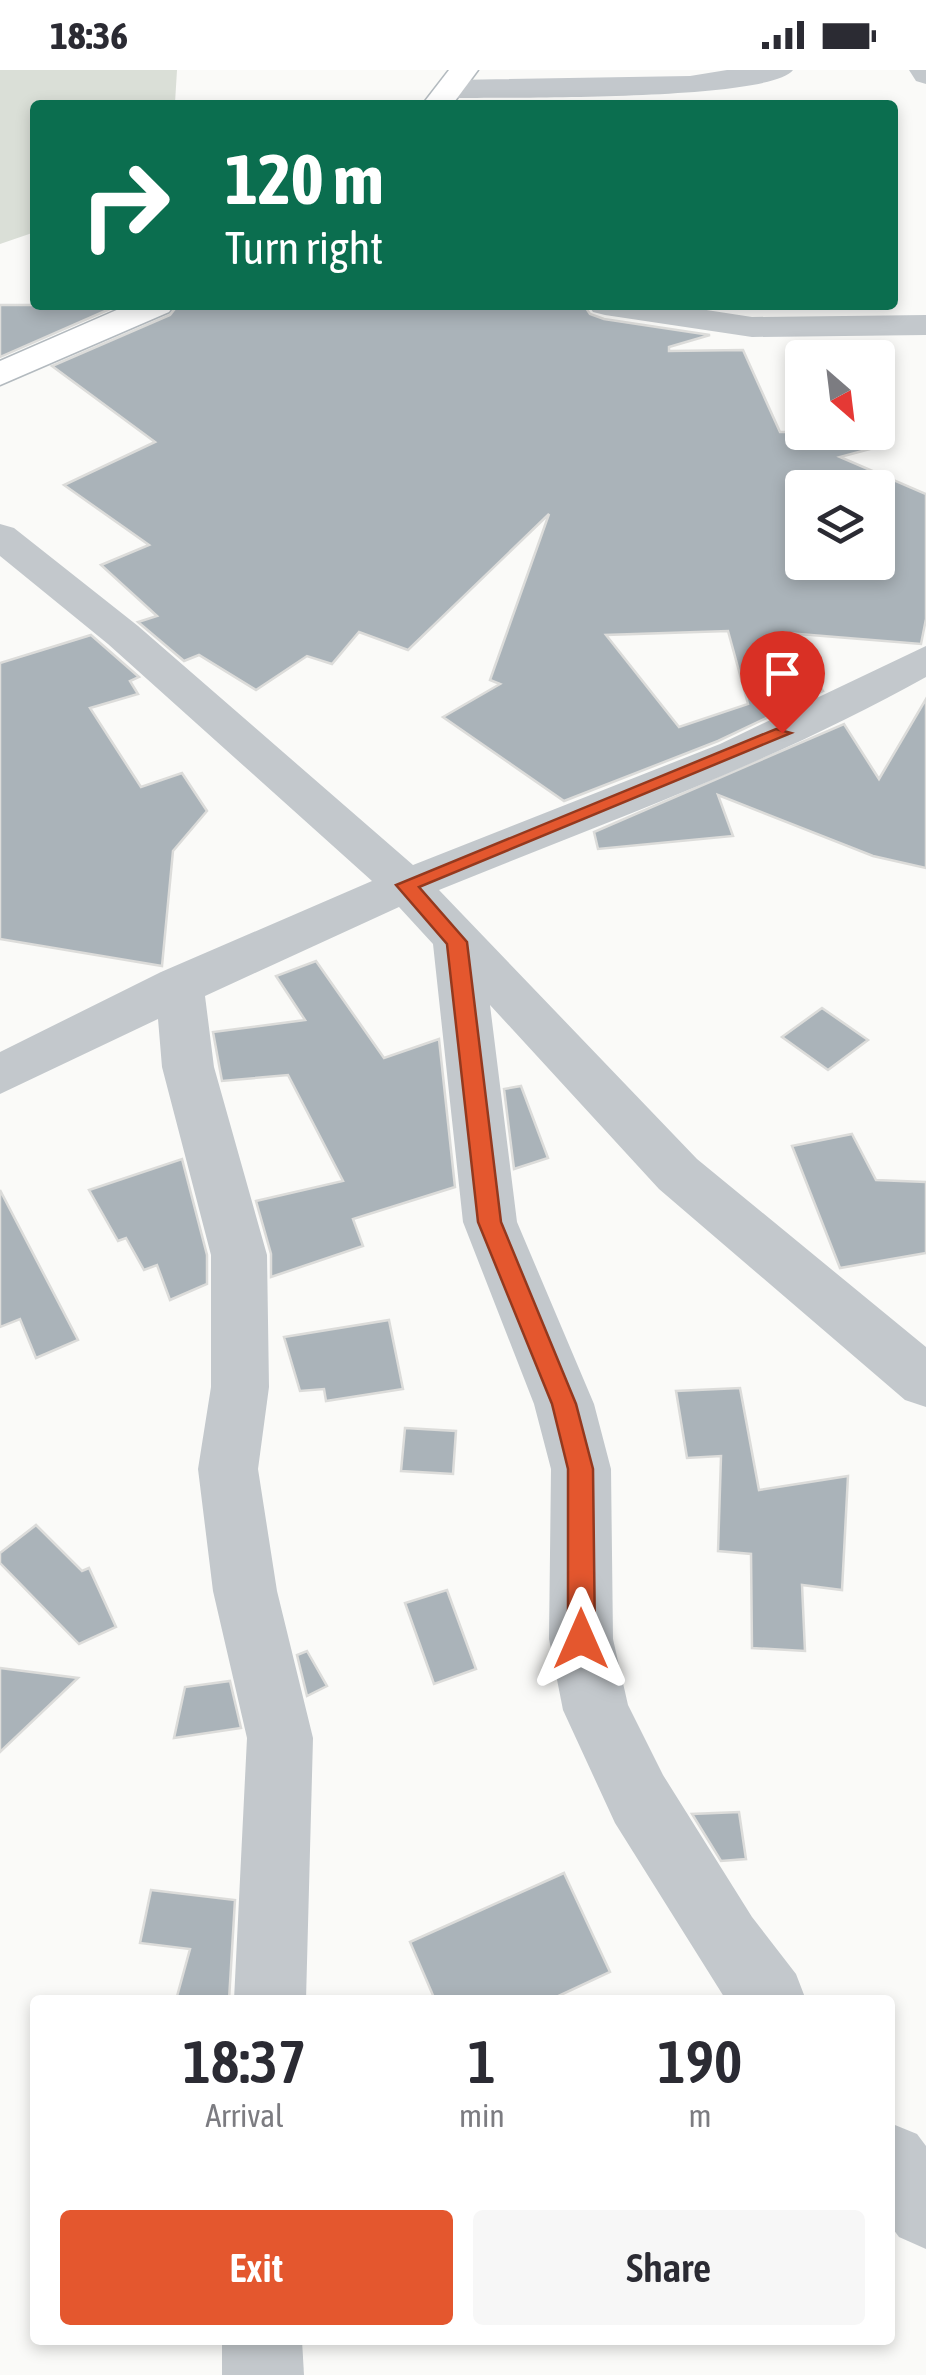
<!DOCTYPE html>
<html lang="en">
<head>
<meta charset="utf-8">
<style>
	:root { --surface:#fff; --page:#f7f7f7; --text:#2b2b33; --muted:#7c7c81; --accent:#e4572e }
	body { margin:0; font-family:"Asap Condensed",sans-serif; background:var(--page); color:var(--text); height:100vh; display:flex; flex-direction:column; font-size:38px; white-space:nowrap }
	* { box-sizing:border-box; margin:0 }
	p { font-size:32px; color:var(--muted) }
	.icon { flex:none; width:55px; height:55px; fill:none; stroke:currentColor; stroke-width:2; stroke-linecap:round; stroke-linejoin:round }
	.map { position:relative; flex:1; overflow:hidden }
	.side { position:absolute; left:30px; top:1925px; width:865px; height:350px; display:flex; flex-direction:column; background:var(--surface); border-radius:10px; box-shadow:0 5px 15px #0003 }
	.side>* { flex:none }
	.banner { position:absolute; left:30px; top:30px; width:868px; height:210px; border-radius:10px; box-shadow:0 5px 15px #0003; background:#0b6e4f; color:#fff; overflow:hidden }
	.needle { width:65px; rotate:152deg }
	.fabs { position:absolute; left:785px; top:270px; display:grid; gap:20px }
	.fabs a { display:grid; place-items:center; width:110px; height:110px; border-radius:10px; background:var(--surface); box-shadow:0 5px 15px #0003; font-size:50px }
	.pin { position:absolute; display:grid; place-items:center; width:85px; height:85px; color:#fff; margin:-102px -42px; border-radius:50% 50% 50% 0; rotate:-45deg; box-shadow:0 0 10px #0007 }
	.pin .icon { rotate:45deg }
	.me { position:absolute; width:110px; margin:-55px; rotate:0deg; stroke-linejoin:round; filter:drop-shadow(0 0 8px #0008) }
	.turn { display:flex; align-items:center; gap:35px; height:210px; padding:0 30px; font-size:45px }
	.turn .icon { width:130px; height:130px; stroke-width:2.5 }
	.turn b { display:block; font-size:70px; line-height:85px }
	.eta { display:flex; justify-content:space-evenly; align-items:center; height:170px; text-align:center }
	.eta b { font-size:60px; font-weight:600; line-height:70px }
	.button { display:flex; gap:20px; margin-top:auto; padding:20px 30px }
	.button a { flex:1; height:115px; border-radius:10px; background:var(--accent); color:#fff; font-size:40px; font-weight:600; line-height:115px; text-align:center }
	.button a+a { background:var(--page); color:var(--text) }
	.status { display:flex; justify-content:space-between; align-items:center; height:70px; padding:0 50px; background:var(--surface); direction:ltr }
	.status svg { height:28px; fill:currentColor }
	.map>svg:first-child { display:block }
	.green { fill:#dadfd7 }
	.building { fill:#aab3b9; stroke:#dcdcda; stroke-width:2.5; fill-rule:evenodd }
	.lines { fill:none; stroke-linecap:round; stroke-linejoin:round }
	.secondary-casing { stroke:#b3babf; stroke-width:3 }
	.minor { fill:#c3c8cc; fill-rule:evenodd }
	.secondary { fill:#fff; fill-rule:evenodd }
	.route { fill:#e4572e; stroke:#94391e; stroke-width:2.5 }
</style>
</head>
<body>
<div class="status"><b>18:36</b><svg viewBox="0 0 49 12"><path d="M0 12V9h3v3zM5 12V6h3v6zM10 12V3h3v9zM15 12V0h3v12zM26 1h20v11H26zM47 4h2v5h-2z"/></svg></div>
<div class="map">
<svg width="926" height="2305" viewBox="0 0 926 2305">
	<rect width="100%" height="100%" fill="#fafaf8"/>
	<!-- green -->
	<path class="green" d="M0,0H177L175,33L35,35V162L0,174Z"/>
	<!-- building -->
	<g class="building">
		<path d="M0,235H119L0,287Z"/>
		<path d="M178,235H584L590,244L604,249L710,265L669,277V281L743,280L780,362H879L881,376L840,387L926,424V549L921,574L786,563L823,621L718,671L564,731L443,647L500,614L490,610L549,444L408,580L359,562L332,594L307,586L256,620L199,585L184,591L138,552L157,546L101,495L149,475L64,415L155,372L52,296L170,245ZM802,418H878V492H802ZM728,561L748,634L679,657L606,565Z"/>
		<path d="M91,565L139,607L130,611L138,624L90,638L141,717L182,703L207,741L173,781L162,896L0,869V593Z"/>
		<path d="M926,629V798L873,786L718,725L733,766L598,779L594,762L844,654L879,709Z"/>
		<path d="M316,891L384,988L439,969L455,1117L353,1149L363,1176L271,1207V1184L256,1131L343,1111L288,1005L222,1011L213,962L305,950L276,906Z"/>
		<path d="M822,938L868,970L828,1000L782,967Z"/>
		<path d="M521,1016L548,1088L514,1099L504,1019Z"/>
		<path d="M852,1064L876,1110L926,1112V1183L840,1198L792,1076Z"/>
		<path d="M182,1089L207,1185V1214L170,1230L157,1195L144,1200L126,1168L118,1171L89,1120Z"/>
		<path d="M0,1120L78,1270L36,1288L20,1249L0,1257Z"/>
		<path d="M389,1250L403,1319L326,1331L324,1319L300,1321L284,1267Z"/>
		<path d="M740,1318L759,1420L848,1406L842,1520L802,1515L805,1581L752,1578L751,1484L718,1481L721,1386L687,1388L676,1321Z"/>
		<path d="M405,1358L456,1361L453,1404L401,1401Z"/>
		<path d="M36,1455L82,1501L89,1498L116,1557L79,1574L0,1493V1483Z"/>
		<path d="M447,1520L476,1599L434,1614L405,1533Z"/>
		<path d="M307,1581L327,1616L307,1626L297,1585Z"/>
		<path d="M0,1598L78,1608L0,1682Z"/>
		<path d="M230,1611L241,1658L174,1668L185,1617Z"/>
		<path d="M739,1742L746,1789L721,1791L692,1744Z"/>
		<path d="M564,1803L610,1902L550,1930H435L410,1872Z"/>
		<path d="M151,1820L235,1830L229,1930H176L190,1879L140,1873Z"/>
	</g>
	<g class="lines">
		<defs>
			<g id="secondary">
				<path d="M449,0H478L452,35H422Z"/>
				<path d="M128,235H174L169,242L0,315V291Z"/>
			</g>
		</defs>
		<!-- secondary casing -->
		<use href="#secondary" class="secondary-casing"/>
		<!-- minor -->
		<g class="minor">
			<path d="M727,0H793C770,31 505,27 454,28L439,19L454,10L690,6Z"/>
			<path d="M909,0H926V14L916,11Z"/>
			<path d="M588,235H674L752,247L926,245V265L752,267L605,245L593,242Z"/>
			<path d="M0,454L14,458L138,556L413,795L720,674L926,576V607C771,694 603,753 439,820L697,1089L926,1277V1337L905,1330L659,1119L490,935L517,1152L594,1334L611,1399L613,1569L628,1635L663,1705L752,1847L796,1904L806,1930H726L615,1753L563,1640L549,1569L551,1399L534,1334L463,1152L433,874L399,837L205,926L214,997L267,1185L269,1317L258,1399L277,1521L313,1668L306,1930H234L247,1668L213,1521L198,1399L211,1317V1185L162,997L158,949L0,1024V982L161,902L372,811L108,574L0,486Z"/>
			<path d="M890,2053L917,2064L926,2076V2179L899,2167L890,2155Z"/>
			<path d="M222,2270H302L304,2305H222Z"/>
		</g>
		<!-- secondary -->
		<use href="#secondary" class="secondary"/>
	</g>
	<!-- route -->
	<path class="route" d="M776,659L791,663L419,817L467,872L501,1152L576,1334L593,1399L595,1569L591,1578L581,1581L572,1578L568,1569V1399L552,1334L478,1152L447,874L396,815Z"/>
</svg>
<div class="fabs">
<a><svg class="needle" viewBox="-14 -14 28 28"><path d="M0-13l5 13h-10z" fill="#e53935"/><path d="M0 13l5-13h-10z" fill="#7c7c81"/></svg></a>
<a><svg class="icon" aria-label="layers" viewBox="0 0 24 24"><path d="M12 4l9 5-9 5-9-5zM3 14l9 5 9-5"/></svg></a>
</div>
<div class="pin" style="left:782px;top:663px;background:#d93025"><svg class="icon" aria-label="arrive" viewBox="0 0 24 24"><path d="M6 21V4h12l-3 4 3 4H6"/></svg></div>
<svg class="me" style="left:581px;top:1569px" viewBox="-20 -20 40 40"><path d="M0-17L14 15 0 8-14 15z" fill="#e4572e" stroke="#fff" stroke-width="4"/></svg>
<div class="banner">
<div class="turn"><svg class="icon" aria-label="right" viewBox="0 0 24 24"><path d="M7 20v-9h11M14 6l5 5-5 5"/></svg><div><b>120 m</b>Turn right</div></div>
</div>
<section class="side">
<div class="eta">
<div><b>18:37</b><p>Arrival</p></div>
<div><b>1</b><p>min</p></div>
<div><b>190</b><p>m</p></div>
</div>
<div class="button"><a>Exit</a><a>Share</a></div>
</section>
</div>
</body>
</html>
